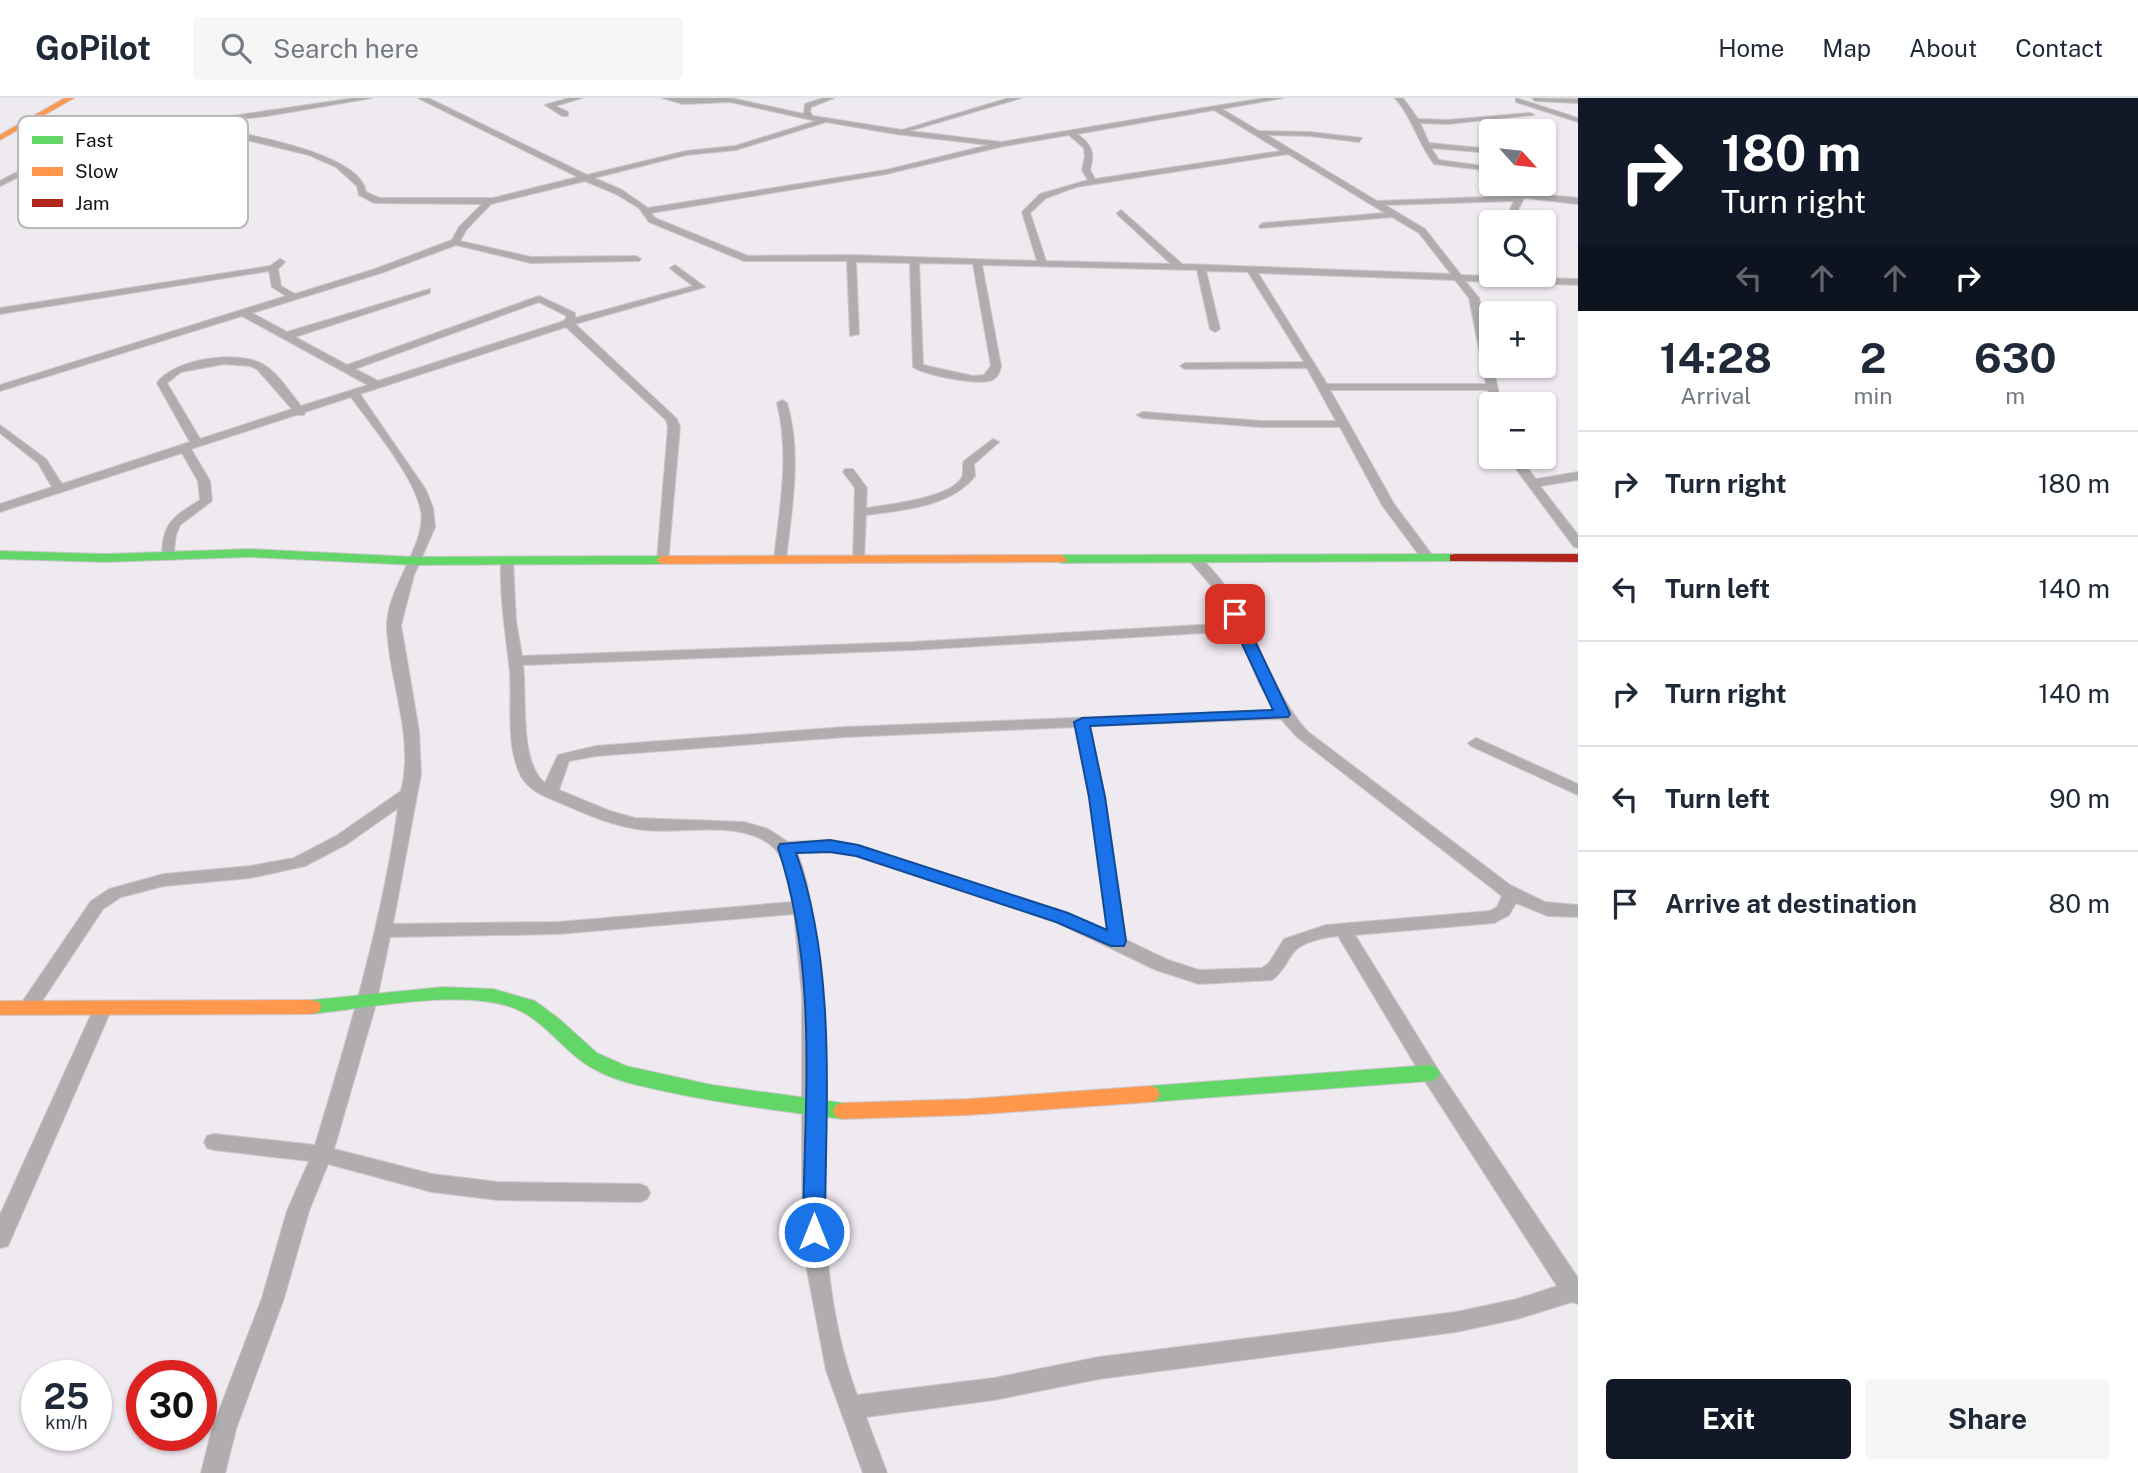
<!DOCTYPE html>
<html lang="en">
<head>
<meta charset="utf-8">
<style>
	:root { --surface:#fff; --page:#f6f6f7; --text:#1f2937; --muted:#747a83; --line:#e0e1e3; --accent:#111827 }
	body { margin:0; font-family:"Public Sans",sans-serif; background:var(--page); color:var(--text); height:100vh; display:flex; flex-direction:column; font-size:26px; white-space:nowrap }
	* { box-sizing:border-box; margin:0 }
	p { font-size:23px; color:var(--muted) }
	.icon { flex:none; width:38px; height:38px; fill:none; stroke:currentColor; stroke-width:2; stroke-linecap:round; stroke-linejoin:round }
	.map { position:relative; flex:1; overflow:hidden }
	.sheet { display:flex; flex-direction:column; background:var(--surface); width:560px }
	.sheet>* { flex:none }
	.hud { background:#111827; color:#fff; overflow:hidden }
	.needle { width:46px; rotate:117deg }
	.tools { position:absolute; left:1479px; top:21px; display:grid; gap:14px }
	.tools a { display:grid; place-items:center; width:77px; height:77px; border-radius:7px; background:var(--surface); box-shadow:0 2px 5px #0004; font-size:35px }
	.speed { position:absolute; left:21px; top:1262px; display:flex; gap:14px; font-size:35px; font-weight:700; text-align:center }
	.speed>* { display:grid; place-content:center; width:91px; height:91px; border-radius:50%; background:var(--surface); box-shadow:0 2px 5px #0004; line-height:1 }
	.speed small { font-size:18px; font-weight:400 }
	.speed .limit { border:10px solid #d22; background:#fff; color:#111 }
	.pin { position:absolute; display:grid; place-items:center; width:60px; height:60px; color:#fff; margin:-30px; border-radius:14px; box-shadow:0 4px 10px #0006 }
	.me { position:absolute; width:77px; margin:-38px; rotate:0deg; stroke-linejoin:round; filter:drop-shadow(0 0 5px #0008) }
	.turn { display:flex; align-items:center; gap:24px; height:147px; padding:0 28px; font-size:32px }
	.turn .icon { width:91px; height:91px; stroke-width:2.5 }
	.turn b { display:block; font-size:49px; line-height:60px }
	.lanes { display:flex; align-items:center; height:66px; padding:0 28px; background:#0003; justify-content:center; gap:35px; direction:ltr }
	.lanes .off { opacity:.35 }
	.eta { display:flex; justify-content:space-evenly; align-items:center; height:119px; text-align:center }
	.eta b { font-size:42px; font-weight:700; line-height:49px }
	.primary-button { display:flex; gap:14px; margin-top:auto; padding:14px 28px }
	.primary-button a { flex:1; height:80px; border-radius:7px; background:var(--accent); color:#fff; font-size:28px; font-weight:700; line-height:80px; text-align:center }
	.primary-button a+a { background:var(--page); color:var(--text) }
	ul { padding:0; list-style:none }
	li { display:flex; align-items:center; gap:21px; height:105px; padding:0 28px; border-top:2px solid var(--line) }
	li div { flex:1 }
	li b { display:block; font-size:26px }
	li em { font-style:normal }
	header { display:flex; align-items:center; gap:42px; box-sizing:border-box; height:98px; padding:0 35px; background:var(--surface); border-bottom:2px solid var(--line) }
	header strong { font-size:33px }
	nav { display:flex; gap:38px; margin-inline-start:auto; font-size:24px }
	.search { width:490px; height:63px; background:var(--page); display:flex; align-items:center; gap:18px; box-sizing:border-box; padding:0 24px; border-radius:7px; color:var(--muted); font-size:26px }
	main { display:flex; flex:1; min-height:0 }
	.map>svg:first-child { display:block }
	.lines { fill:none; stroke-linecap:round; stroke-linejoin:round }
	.street-casing { stroke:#cbc7cc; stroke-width:2 }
	.fast-casing { stroke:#cbc7cc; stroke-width:2 }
	.slow-casing { stroke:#cbc7cc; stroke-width:2 }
	.jam-casing { stroke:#cbc7cc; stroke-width:2 }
	.street { fill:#b1adaf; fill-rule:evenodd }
	.fast { fill:#63d668; fill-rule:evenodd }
	.slow { fill:#ff974d; fill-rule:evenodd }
	.jam { fill:#b3261e; fill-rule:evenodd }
	.route { fill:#1a73e8; stroke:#114b97; stroke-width:2 }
	.key { fill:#fff; stroke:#b9b8b9; stroke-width:2 }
	.key-label { font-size:19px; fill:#151216 }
</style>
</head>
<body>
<header>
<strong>GoPilot</strong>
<div class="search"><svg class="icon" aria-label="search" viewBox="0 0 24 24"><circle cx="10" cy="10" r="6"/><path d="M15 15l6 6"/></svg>Search here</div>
<nav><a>Home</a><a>Map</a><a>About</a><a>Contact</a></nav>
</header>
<main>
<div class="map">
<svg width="1578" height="1375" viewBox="0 0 1578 1375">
	<rect width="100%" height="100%" fill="#efe9f0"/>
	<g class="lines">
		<defs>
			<g id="street">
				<path d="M355,0H372L267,18L197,26C232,34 361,53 366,94L379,100H493L578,79L418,0H428L587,77L686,53L735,48L816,23L730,4L683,6L662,0H731L804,16L805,6L823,0H834L811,9L810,14L813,18L902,32L1009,0H1021L909,33L1001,44L1215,8L1265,0H1283L1222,11L1259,33L1310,34L1362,40L1359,44L1310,38L1267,37L1377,103L1516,98L1522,86H1530L1526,95L1578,100V106L1524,100L1517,114L1518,124H1510L1509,114L1514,103L1385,107L1425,131L1461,177L1578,181V187L1465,183L1479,200L1491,268H1493L1501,306L1491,307L1488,292H1330L1394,406L1433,458L1427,462L1422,461L1382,407L1340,329H1262L1143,320L1137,317L1143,314L1262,323H1336L1307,270L1185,271L1180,268L1185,265L1304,264L1248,174L1206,173L1220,231L1215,234L1210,231L1197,172L982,167L1001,268C1000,274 998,279 992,282C978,288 925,277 913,269L910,165L856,164L859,236L850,238L847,163H744L649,124L639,110L616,96L585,83L491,106L466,132L460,143L531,159L636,158L641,161L639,163L531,165L456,147L381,175L252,215L287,234L430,191V195L295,239L347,267L539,198L575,215V220L693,188L672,172L670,170L675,167L705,189L575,226L677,321L680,329L668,465H658L657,462L668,329L666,322L566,229L360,296L426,392L433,410L435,429L414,477L401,527L419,633L421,676L393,826L558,824L792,804C788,786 787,762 773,749C743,721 681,736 644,732C615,729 588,717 563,706C546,699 528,693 520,676C506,646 512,608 510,575C507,545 502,516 501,485C501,477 500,467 502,459H512L513,462L516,523L522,558L912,544L1233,525L1216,493L1187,460L1188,457H1198C1211,470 1223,483 1233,499C1260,544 1272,593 1307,633L1510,787L1545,804L1578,807V819L1548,818L1516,805L1509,817L1494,825L1355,837L1437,970L1578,1180V1206L1572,1204L1517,1221L1456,1234L1099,1281L994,1302L866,1319L887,1375H863L826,1272L807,1172L802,1086V898L794,816L558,836L390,839L376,906L334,1051L432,1076L498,1084L640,1086L647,1089L650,1095L647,1101L640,1104L498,1102L432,1094L328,1066L309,1113L284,1200L236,1331L225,1375H201L212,1331L262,1200L287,1113L309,1063L214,1052L207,1050L204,1044L207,1038L214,1036L315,1047C349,935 382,825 398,710L347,746L305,768L250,780L164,788L121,799L103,811L34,915L27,917L20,915L18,910L91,803L109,791L164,776L250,768L294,760L336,738L401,693C415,639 389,584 387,529C386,491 427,446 421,413C415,379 372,328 351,299L305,314L304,317H296L191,351L210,383L212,403L180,427L176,437L173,462H163L162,459C162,425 173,419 200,402L198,383L182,355L0,414V406L52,389L38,365L0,335V327L46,361L62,386L190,344L157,285C173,261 239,251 264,267C279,276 290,295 301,308L368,287L242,218L0,293V287L286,198L272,189L269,173L0,216V210L270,168L280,161L285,164L278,171L281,188L295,196L375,171L452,142L459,129L482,106L374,105L359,97L357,88L336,69L309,57L167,23L147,25L65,56L0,88V83L59,52L143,21L167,19L190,24ZM1214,12L1281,53L1095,81L1090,72C1095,54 1092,47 1077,36ZM826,24L896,36L989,47L886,72L648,110L622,92L594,80L686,57L736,52ZM1069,37L1084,50L1085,58L1082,72L1088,82L1040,96L1022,114L1037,163L851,157L748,158L655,120L651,115L886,76L1004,48ZM1288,56L1385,115L1263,125L1259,128L1260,130L1392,119L1419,135L1451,176L1182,166L1121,112L1117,115L1118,117L1171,166L1046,163L1030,115L1046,100L1076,89ZM919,165L973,166L991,268L984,277L973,278L923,267ZM1258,175L1455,182L1469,200L1486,286H1327ZM539,204L567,218L564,223L378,283L355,271ZM224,266L250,268L257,271L292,311L200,341L167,285L181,274ZM1237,533L1260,587L1275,612L845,629L596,648L558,657L545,685C519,665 527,598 523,567L912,552ZM1281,621L1297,639L1502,798L1497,809L1490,813L1326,827L1284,841L1269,865L1262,870L1199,872L1168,862L1126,842L1105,699L1090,628ZM1076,629L1089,699L1107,834L1068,816L858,747L830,742L788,744L768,731L744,724L635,720L610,713L559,692L569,663L596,658L845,639ZM830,754L856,758L1056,824L1156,872L1199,886L1272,882C1283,874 1286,864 1294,854C1302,844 1325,839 1338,838L1423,980L1557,1188L1517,1201L1456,1214L1099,1259L994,1280L857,1297C807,1163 831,1019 819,880C816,844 812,788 797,755Z"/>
				<path d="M569,0H582L555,8L568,14V18H562L545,7Z"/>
				<path d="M1395,0H1403L1418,21L1448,22L1530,15L1534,17L1448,26L1420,25L1429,45L1491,51V55L1431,50L1439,62L1491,69V73L1434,66C1418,45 1413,20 1395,0Z"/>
				<path d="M1516,0L1578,20V24L1516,4Z"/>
				<path d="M1532,0L1578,1V5L1535,3Z"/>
				<path d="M1544,69L1548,71V75L1544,77Z"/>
				<path d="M782,302L787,305C802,357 792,408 786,461L780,465L774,461C780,408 790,357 777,305Z"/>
				<path d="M993,341L999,344L974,366L975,378C951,409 902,412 866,417L864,461L858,465L853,464L855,390L843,374L845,371H853L867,390L866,410C887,407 952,400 962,379C964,374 962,367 964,363Z"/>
				<path d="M1507,359H1519L1536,381L1578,374V382L1540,388L1578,437V450L1574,449Z"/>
				<path d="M1476,640L1578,686V697L1471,648L1468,645Z"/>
				<path d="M103,903L110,905L112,910L11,1141L8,1148L0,1150V1117L94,910L96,905Z"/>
			</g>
			<g id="fast">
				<path d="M249,451L415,459L662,458L668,462L662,466L415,467L249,459L106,464L0,461V453L106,456Z"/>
				<path d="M1455,456L1460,457V463L1061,465L1055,461L1061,457Z"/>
				<path d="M443,889L493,891L535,903L558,920L597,955L626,968L712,987L843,1005L850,1007L853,1013L850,1019L843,1021C783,1013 723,1006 664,993C642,988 618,984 598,973C564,957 545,919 508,908C454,892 368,910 312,916L305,914L303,909L305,904L312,902Z"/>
				<path d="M1430,967L1437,970L1440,975L1437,980L1430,983L1150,1004L1143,1002L1140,996L1143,990L1150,988Z"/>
			</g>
			<g id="slow">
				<path d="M65,0H74L0,42V37Z"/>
				<path d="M1061,457L1067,461L1066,464L662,466L656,462L662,458Z"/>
				<path d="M312,902L319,904L321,909L319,914L312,916L0,917V903Z"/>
				<path d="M1150,988L1157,990L1160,996L1157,1002L1150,1004L969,1017L843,1021L836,1019L833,1013L836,1007L843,1005L969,1001Z"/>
			</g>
			<path id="jam" d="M1455,456H1578V464L1450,463V457Z"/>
		</defs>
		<!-- street casing -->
		<use href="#street" class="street-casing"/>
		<!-- fast casing -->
		<use href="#fast" class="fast-casing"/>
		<!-- slow casing -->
		<use href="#slow" class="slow-casing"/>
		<!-- jam casing -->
		<use href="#jam" class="jam-casing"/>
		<!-- street -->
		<use href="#street" class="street"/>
		<!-- fast -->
		<use href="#fast" class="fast"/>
		<!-- slow -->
		<use href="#slow" class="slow"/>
		<!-- jam -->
		<use href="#jam" class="jam"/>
	</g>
	<!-- route -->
	<path class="route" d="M1235,512L1242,516L1290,616L1288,619L1090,628L1105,699L1126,843L1124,848H1111L1056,824L856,758L830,754L796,755C838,872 825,1012 825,1134L822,1141L814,1144L807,1141L803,1134C804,1008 819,872 778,750L780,746L830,742L858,747L1068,815L1107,832L1089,699L1074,624L1082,620L1273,612L1228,516Z"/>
	<!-- legend -->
	<rect x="18" y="18" width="230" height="112" rx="10" class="key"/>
	<rect x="32" y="38" width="31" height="8" fill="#63d668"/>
	<rect x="32" y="69" width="31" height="9" fill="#ff974d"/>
	<rect x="32" y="101" width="31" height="8" fill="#b3261e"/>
	<g class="key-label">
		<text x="75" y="49">Fast</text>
		<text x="75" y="80">Slow</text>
		<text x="75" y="112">Jam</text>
	</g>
</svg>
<div class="tools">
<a><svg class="needle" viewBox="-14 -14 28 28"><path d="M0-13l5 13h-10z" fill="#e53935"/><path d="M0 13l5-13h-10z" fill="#747a83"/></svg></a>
<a><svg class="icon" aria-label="search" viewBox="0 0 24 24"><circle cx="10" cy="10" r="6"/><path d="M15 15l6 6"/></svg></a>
<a>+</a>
<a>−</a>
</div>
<div class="speed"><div>25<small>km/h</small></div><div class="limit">30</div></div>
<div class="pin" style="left:1235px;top:516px;background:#d93025"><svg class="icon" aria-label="arrive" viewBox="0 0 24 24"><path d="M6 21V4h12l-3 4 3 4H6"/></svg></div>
<svg class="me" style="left:814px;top:1134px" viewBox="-20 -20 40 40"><circle r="17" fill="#1a73e8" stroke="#fff" stroke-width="3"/><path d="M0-11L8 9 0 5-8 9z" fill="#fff"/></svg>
</div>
<section class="sheet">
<div class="hud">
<div class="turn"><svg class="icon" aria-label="right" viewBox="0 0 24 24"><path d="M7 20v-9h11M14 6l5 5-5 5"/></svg><div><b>180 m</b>Turn right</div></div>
<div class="lanes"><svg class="icon off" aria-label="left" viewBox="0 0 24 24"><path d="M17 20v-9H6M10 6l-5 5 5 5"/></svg><svg class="icon off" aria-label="ahead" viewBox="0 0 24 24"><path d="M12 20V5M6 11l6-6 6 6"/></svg><svg class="icon off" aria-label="ahead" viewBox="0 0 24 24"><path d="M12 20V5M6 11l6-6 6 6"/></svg><svg class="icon" aria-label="right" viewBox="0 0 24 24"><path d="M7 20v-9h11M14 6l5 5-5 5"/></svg></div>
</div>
<div class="eta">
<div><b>14:28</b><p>Arrival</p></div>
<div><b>2</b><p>min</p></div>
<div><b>630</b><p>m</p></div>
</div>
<ul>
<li><svg class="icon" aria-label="right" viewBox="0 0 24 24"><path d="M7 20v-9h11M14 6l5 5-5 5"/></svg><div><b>Turn right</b></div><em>180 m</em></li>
<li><svg class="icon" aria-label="left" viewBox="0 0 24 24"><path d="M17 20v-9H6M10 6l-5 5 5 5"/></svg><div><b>Turn left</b></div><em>140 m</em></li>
<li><svg class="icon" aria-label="right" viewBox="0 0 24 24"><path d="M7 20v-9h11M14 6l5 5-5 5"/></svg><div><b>Turn right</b></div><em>140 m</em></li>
<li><svg class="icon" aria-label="left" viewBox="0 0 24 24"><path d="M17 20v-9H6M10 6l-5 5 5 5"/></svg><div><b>Turn left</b></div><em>90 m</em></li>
<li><svg class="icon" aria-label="arrive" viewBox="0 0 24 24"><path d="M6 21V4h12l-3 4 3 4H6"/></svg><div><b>Arrive at destination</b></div><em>80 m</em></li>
</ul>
<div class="primary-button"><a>Exit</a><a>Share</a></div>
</section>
</main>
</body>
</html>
